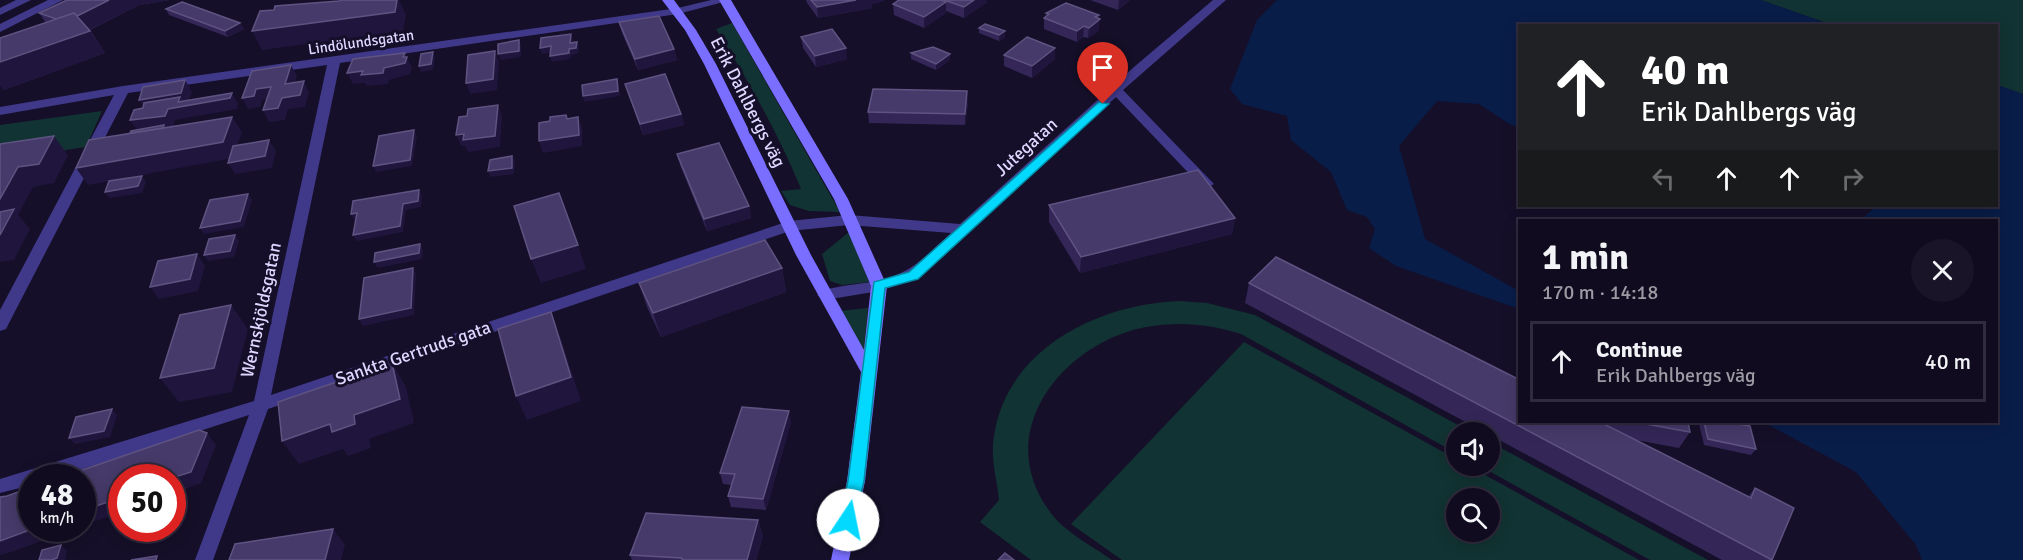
<!DOCTYPE html>
<html lang="en">
<head>
<meta charset="utf-8">
<style>
	:root { --surface:#100b1f; --page:#191428; --text:#f1f3f6; --muted:#9c9ba4; --line:#302b3d }
	body { margin:0; font-family:Signika,sans-serif; background:var(--page); color:var(--text); height:100vh; display:flex; flex-direction:column; font-size:22px; white-space:nowrap }
	* { box-sizing:border-box; margin:0 }
	p { font-size:20px; color:var(--muted) }
	.icon { flex:none; width:33px; height:33px; fill:none; stroke:currentColor; stroke-width:2; stroke-linecap:round; stroke-linejoin:round }
	.map { position:relative; flex:1; overflow:hidden }
	.details { position:absolute; left:1518px; top:219px; width:480px; height:204px; display:flex; flex-direction:column; background:var(--surface); border-radius:0px; box-shadow:0 3px 15px #0003,0 0 0 2px var(--line) }
	.details>* { flex:none }
	.banner { position:absolute; left:1518px; top:24px; width:480px; height:183px; border-radius:0px; box-shadow:0 3px 15px #0003,0 0 0 2px var(--line); background:#202124; color:#fff; overflow:hidden }
	.tools { position:absolute; left:1446px; top:422px; display:grid; gap:12px }
	.tools a { display:grid; place-items:center; width:54px; height:54px; border-radius:50%; background:var(--surface); box-shadow:0 3px 15px #0003,0 0 0 2px var(--line); font-size:30px }
	.speed { position:absolute; left:18px; top:464px; display:flex; gap:12px; font-size:30px; font-weight:700; text-align:center }
	.speed>* { display:grid; place-content:center; width:78px; height:78px; border-radius:50%; background:var(--surface); box-shadow:0 3px 15px #0003,0 0 0 2px var(--line); line-height:1 }
	.speed small { font-size:15px; font-weight:400 }
	.speed .limit { border:9px solid #d22; background:#fff; color:#111 }
	.pin { position:absolute; display:grid; place-items:center; width:51px; height:51px; color:#fff; margin:-62px -26px; border-radius:50% 50% 50% 0; rotate:-45deg; box-shadow:0 0 6px #0007 }
	.pin .icon { rotate:45deg }
	.me { position:absolute; width:66px; margin:-33px; rotate:11deg; stroke-linejoin:round; filter:drop-shadow(0 0 4px #0008) }
	.turn { display:flex; align-items:center; gap:21px; height:126px; padding:0 24px; font-size:27px }
	.turn .icon { width:78px; height:78px; stroke-width:2.5 }
	.turn b { display:block; font-size:42px; line-height:51px }
	.lanes { display:flex; align-items:center; height:57px; padding:0 24px; background:#0003; justify-content:center; gap:30px; direction:ltr }
	.lanes .off { opacity:.35 }
	.round { display:grid; place-items:center; flex:none; width:63px; height:63px; border-radius:32px; background:var(--page) }
	.overview { display:flex; align-items:center; justify-content:space-between; height:102px; padding:0 24px }
	h1 { font-size:36px; font-weight:800; line-height:45px }
	ul { padding:0; list-style:none }
	li { display:flex; align-items:center; gap:18px; height:81px; margin:0 12px 9px; padding:0 12px; border:3px solid var(--line); border-radius:0px }
	li div { flex:1 }
	li b { display:block; font-size:22px }
	li em { font-style:normal }
	.map>svg:first-child { display:block }
	.green { fill:#123333; fill-rule:evenodd }
	.water { fill:#091d49 }
	.lines { fill:none; stroke-linecap:round; stroke-linejoin:round }
	.minor { fill:#40398a; fill-rule:evenodd }
	.tertiary { fill:#40398a; fill-rule:evenodd }
	.secondary { fill:#796eff; fill-rule:evenodd }
	.wall { fill:#342758 }
	.shaded-wall { fill:#20163d }
	.building { fill:#463a6a; stroke:#5e5381; stroke-width:1.5 }
	.route { fill:#03d9ff; stroke:#028da6; stroke-width:1.5 }
	.labels { text-anchor:middle; stroke-width:6; stroke-linejoin:round; paint-order:stroke }
	.far-street-label { font-size:15px; fill:#ded7ff; stroke:#150f29 }
	.street-label { font-size:18px; fill:#ded7ff; stroke:#150f29 }
</style>
</head>
<body>
<div class="map">
<svg width="2023" height="560" viewBox="0 0 2023 560">
	<rect width="100%" height="100%" fill="#150f29"/>
	<!-- green -->
	<g class="green">
		<path d="M1761,0H2023V94L1997,85L1996,26L1832,25Z"/>
		<path d="M732,23L840,212L809,211L790,205L781,191L801,189C778,133 748,80 716,29Z"/>
		<path d="M102,111L86,147L0,160V125Z"/>
		<path d="M849,232L869,282L842,285L830,281L822,254Z"/>
		<path d="M1179,301L1207,303L1255,315L1471,432H1456V453L1241,334C1210,324 1179,321 1146,327C1065,342 992,430 1048,509C1062,531 1091,545 1112,560H1031L980,522L999,500C997,478 990,459 994,436C1007,348 1099,304 1179,301Z"/>
		<path d="M868,308L866,355L840,311Z"/>
		<path d="M1244,342L1456,459V465H1467L1639,560H1122L1071,524ZM1456,498H1490V531H1456Z"/>
		<path d="M1490,442L1708,560H1650L1478,465H1490Z"/>
	</g>
	<!-- water -->
	<g class="water">
		<path d="M1277,0H1761L1832,25L1520,26L1519,126L1511,125L1479,104L1437,101L1399,146L1425,239L1519,291V309L1396,266L1369,248L1375,229L1367,217L1347,210L1331,172L1291,140L1287,116L1242,104L1230,89L1257,20Z"/>
		<path d="M1997,85L2023,94V560H1922L1916,545L1856,472L1763,422H1996V220H1861L1873,209L1892,206H1996Z"/>
	</g>
	<g class="lines">
		<!-- minor -->
		<path class="minor" d="M711,0H731L678,14L340,63L271,395L789,221L849,215L960,224L1134,67L1213,0H1226L1123,90L1214,184L1207,188L1202,187L1116,97L918,279L879,291L825,300L817,295C824,286 864,284 876,281C912,274 925,256 951,233L849,225L790,231L268,409L213,560H195L249,415L58,477H32V485L0,493V479L254,401L327,65L128,93L8,325L6,329L0,331V310L114,95L0,115V107L123,86L678,8Z"/>
		<!-- tertiary -->
		<g class="tertiary">
			<path d="M16,0H31L0,15V8Z"/>
			<path d="M48,0H63L0,32V24Z"/>
		</g>
		<!-- secondary -->
		<path class="secondary" d="M662,0H674L696,30L716,64L811,255L864,350L871,286L834,199L719,0H731L848,199L887,286L865,481L849,560H831L847,481L861,372L796,255L704,64L685,30Z"/>
	</g>
	<!-- wall -->
	<g class="wall">
		<path d="M67,0H170L139,5L90,30L105,53L4,90L0,85V38L46,23L39,13Z"/>
		<path d="M806,0H884V1L872,4V8L818,18L807,3Z"/>
		<path d="M899,0H987V2L964,18L946,11V13L924,28L894,15L893,4Z"/>
		<path d="M1090,0H1130L1118,10Z"/>
		<path d="M166,9L240,23L244,29L228,37L169,15Z"/>
		<path d="M1046,13L1099,15V30L1088,38L1083,37L1077,42L1044,29V18L1046,17Z"/>
		<path d="M619,22L674,49L677,60L638,70L622,33Z"/>
		<path d="M979,28L1005,31V37L999,41L979,33Z"/>
		<path d="M801,37L847,59L816,67L803,48Z"/>
		<path d="M1055,48V59L1032,78L1004,66V55Z"/>
		<path d="M911,53L950,60L936,70L911,59Z"/>
		<path d="M625,84L681,114L684,125L643,135Z"/>
		<path d="M968,103L965,125L869,123L868,112Z"/>
		<path d="M677,154L749,206L751,218L707,231L680,165Z"/>
		<path d="M1049,205L1235,218L1232,234L1080,273L1049,222Z"/>
		<path d="M782,268L786,292L661,337L647,307L639,283Z"/>
		<path d="M1249,283L1606,424L1605,422H1688L1690,432L1679,448L1636,440L1748,497L1755,488L1794,508L1772,560H1722L1490,435V432H1484L1245,303Z"/>
		<path d="M791,422L766,510L731,507L728,496L732,485L723,484L720,473Z"/>
		<path d="M1700,422H1724L1756,449L1751,455L1704,445L1699,424Z"/>
		<path d="M758,520L763,536L756,560H632L630,555Z"/>
	</g>
	<!-- shaded-wall -->
	<g class="shaded-wall">
		<path d="M109,0H170L139,5L81,34L90,31L105,53L4,90L0,85V62L64,22Z"/>
		<path d="M397,0H399L406,15L403,31L262,50L252,31Z"/>
		<path d="M856,0H884V1L872,4V8L818,18L817,7Z"/>
		<path d="M974,0H987V2L964,18V7Z"/>
		<path d="M1119,0H1130L1118,10Z"/>
		<path d="M946,2V13L924,28V17Z"/>
		<path d="M1099,15L1098,20L1100,19L1099,30L1088,38L1089,28L1095,17Z"/>
		<path d="M240,23L244,29L228,37L225,31Z"/>
		<path d="M1084,26L1083,37L1077,42V31Z"/>
		<path d="M1005,31V37L999,41V35Z"/>
		<path d="M571,34L573,40L572,49L577,42L579,48L578,54L571,55L570,59L552,62L550,56L570,43Z"/>
		<path d="M519,40L521,46V57L501,60L498,54Z"/>
		<path d="M551,46L553,52L542,54L540,48Z"/>
		<path d="M846,48L847,59L816,67L815,56Z"/>
		<path d="M1055,48V59L1032,78V66Z"/>
		<path d="M674,49L677,60L638,70L635,59Z"/>
		<path d="M495,51L499,62L497,90L470,94L466,83Z"/>
		<path d="M433,52L435,58L433,70L421,72L419,66Z"/>
		<path d="M405,53L412,68L410,74L389,80L388,84L367,86L365,83L353,84L347,73L384,68L403,57Z"/>
		<path d="M950,54V60L936,70V64Z"/>
		<path d="M291,65L297,76L291,95L285,84Z"/>
		<path d="M617,79L619,85L620,96L584,102L583,96Z"/>
		<path d="M185,80L192,92L188,104L232,93L238,104L237,109L175,120L173,127L138,131L130,120L146,111L139,100Z"/>
		<path d="M304,81L309,93L305,107L288,109L285,120L269,122L263,110L282,98Z"/>
		<path d="M271,87L277,98L262,100L260,107L248,109L242,98L256,89Z"/>
		<path d="M967,91L968,103L965,125V114Z"/>
		<path d="M498,105L502,116L500,147L468,152L465,146H461L456,135Z"/>
		<path d="M681,114L684,125L643,135L640,124Z"/>
		<path d="M232,117L242,132L233,158L88,185L76,168Z"/>
		<path d="M578,117L582,128V146L543,153L539,141Z"/>
		<path d="M414,130L417,136L412,166L376,172L373,166Z"/>
		<path d="M54,136L68,155L54,183L33,187L18,215L30,229L14,260L0,262V199L18,167Z"/>
		<path d="M269,140L276,151L272,168L235,174L228,163Z"/>
		<path d="M512,156L515,162L514,174L491,177L488,171Z"/>
		<path d="M142,176L146,182L142,193L109,198L105,192Z"/>
		<path d="M419,190L422,196L421,207L406,210L403,232L357,241L353,235L403,204Z"/>
		<path d="M248,194L252,200L244,227L204,234L200,228Z"/>
		<path d="M749,206L751,218L707,231L704,219Z"/>
		<path d="M357,213L360,219L354,220L351,214Z"/>
		<path d="M1235,218L1232,234L1080,273L1081,257Z"/>
		<path d="M235,235L239,241L234,257L208,261L204,255Z"/>
		<path d="M420,244L423,250L422,259L378,268L374,262Z"/>
		<path d="M578,245L586,269L541,283L531,259Z"/>
		<path d="M197,254L205,266L198,291L159,299L150,287Z"/>
		<path d="M413,268L416,274L414,315L363,326L359,319Z"/>
		<path d="M782,268L786,292L661,337L653,313Z"/>
		<path d="M231,305L248,329L232,392L179,402L160,378Z"/>
		<path d="M551,312L560,336L581,401L527,420L516,396Z"/>
		<path d="M392,363L406,387L414,423L369,439L371,448L348,456L343,449L299,464L282,441L354,415Z"/>
		<path d="M112,409L117,415L110,437L75,444L69,438Z"/>
		<path d="M789,411L791,422L766,510L763,499Z"/>
		<path d="M207,433L216,445L201,483L172,494V478Z"/>
		<path d="M122,497V512L82,526V511Z"/>
		<path d="M758,520L763,536L756,560H747Z"/>
		<path d="M35,528H78L11,552L0,555V541Z"/>
		<path d="M333,529L345,545L341,560H325Z"/>
		<path d="M61,545L67,551L65,560H52Z"/>
	</g>
	<!-- building -->
	<g class="building">
		<path d="M67,0H109L77,16L74,13L56,19L39,13Z"/>
		<path d="M340,0H397L395,12L252,31L260,11L274,10L275,6L339,1Z"/>
		<path d="M811,0H856L817,7Z"/>
		<path d="M899,0H941L946,2L924,17L893,4Z"/>
		<path d="M944,0H974L964,7Z"/>
		<path d="M182,2L240,23L225,31L166,9Z"/>
		<path d="M1066,3L1099,15L1095,17L1100,19L1089,28L1084,26L1077,31L1044,18L1049,14L1046,13Z"/>
		<path d="M74,13L90,31L0,62V38Z"/>
		<path d="M659,16L674,49L635,59L619,22Z"/>
		<path d="M985,24L1005,31L999,35L979,28Z"/>
		<path d="M832,29L846,48L815,56L801,37Z"/>
		<path d="M571,34L570,43L577,42L576,48L569,49V53L550,56L551,46L540,48L541,38Z"/>
		<path d="M1027,37L1055,48L1032,66L1004,55Z"/>
		<path d="M519,40V51L498,54V44Z"/>
		<path d="M933,47L950,54L936,64L911,53Z"/>
		<path d="M495,51L493,79L466,83L468,55Z"/>
		<path d="M433,52L431,64L419,66L421,54Z"/>
		<path d="M405,53L403,57H407L405,63L384,68L383,73L361,75L363,71L347,73L353,59Z"/>
		<path d="M291,65L285,84L304,81L300,95L282,98L278,108L263,110L271,87L256,89L254,96L242,98L252,71Z"/>
		<path d="M665,74L681,114L640,124L625,84Z"/>
		<path d="M617,79L618,91L583,96L582,85Z"/>
		<path d="M185,80L181,93L139,100L143,87Z"/>
		<path d="M873,89L967,91L965,114L868,112Z"/>
		<path d="M232,93L230,98L168,109L165,116L130,120L134,110L143,108L144,103L180,97L178,102Z"/>
		<path d="M498,105L495,136L463,140L464,134L456,135L459,117L467,116L468,109Z"/>
		<path d="M566,115L567,119L578,117L579,135L539,141V123L550,121V117Z"/>
		<path d="M232,117L223,142L76,168L89,140Z"/>
		<path d="M164,125L163,128L130,133L131,131Z"/>
		<path d="M414,130L410,160L373,166L379,136Z"/>
		<path d="M54,136L39,164L18,167L0,199V144Z"/>
		<path d="M269,140L265,156L228,163L233,146Z"/>
		<path d="M719,143L749,206L704,219L677,154Z"/>
		<path d="M512,156V168L488,171L490,160Z"/>
		<path d="M1198,170L1235,218L1081,257L1049,205Z"/>
		<path d="M142,176L138,186L105,192L109,181Z"/>
		<path d="M419,190L418,201L403,204L400,226L353,235L357,213L351,214L353,201Z"/>
		<path d="M559,193L578,245L531,259L514,206Z"/>
		<path d="M248,194L240,221L200,228L210,200Z"/>
		<path d="M14,209L0,235V212Z"/>
		<path d="M235,235L230,251L204,255L209,239Z"/>
		<path d="M765,240L782,268L653,313L639,283Z"/>
		<path d="M420,244L419,253L374,262L375,253Z"/>
		<path d="M197,254L190,279L150,287L158,261Z"/>
		<path d="M1276,257L1520,380V422H1600L1751,498L1755,488L1794,508L1772,560L1249,283Z"/>
		<path d="M413,268L411,308L359,319L364,278Z"/>
		<path d="M231,305L214,368L160,378L180,315Z"/>
		<path d="M551,312L571,377L516,396L498,329Z"/>
		<path d="M392,363L400,399L354,415L355,424L332,432L330,424L282,441L278,402Z"/>
		<path d="M742,407L789,411L763,499L728,496L735,474L720,473Z"/>
		<path d="M112,409L104,431L69,438L76,417Z"/>
		<path d="M1635,422H1688L1690,432Z"/>
		<path d="M1704,422H1724L1750,426L1756,449L1708,439Z"/>
		<path d="M199,430L207,433L191,472L172,478V477H122V497L82,511V477H62Z"/>
		<path d="M32,487V528H35L0,541V497L7,496Z"/>
		<path d="M646,513L758,520L747,560H682V558L630,555Z"/>
		<path d="M333,529L325,560H229L235,544Z"/>
		<path d="M61,545L57,558L52,560H39L42,550Z"/>
		<path d="M1005,553L1014,560H998Z"/>
		<path d="M157,556L156,560H131Z"/>
	</g>
	<!-- route -->
	<path class="route" d="M1099,102L1109,104L918,279L885,288L864,481L854,525H842L839,520L848,481L874,282L909,272Z"/>
	<g class="labels">
		<!-- far-street labels -->
		<g class="far-street-label">
			<text transform="translate(361 42) rotate(-8)" y="5">Lindölundsgatan</text>
		</g>
		<!-- street labels -->
		<g class="street-label">
			<text transform="translate(748 102) rotate(63)" y="6">Erik Dahlbergs väg</text>
			<text transform="translate(1026 147) rotate(-42)" y="6">Jutegatan</text>
			<text transform="translate(261 310) rotate(-78)" y="6">Wernskjöldsgatan</text>
			<text transform="translate(413 353) rotate(-19)" y="6">Sankta Gertruds gata</text>
		</g>
	</g>
</svg>
<div class="tools">
<a><svg class="icon" aria-label="sound" viewBox="0 0 24 24"><path d="M4 9h4l5-4v14l-5-4H4zM17 9q2 3 0 6"/></svg></a>
<a><svg class="icon" aria-label="search" viewBox="0 0 24 24"><circle cx="10" cy="10" r="6"/><path d="M15 15l6 6"/></svg></a>
</div>
<div class="speed"><div>48<small>km/h</small></div><div class="limit">50</div></div>
<div class="pin" style="left:1103px;top:104px;background:#d93025"><svg class="icon" aria-label="arrive" viewBox="0 0 24 24"><path d="M6 21V4h12l-3 4 3 4H6"/></svg></div>
<svg class="me" style="left:848px;top:520px" viewBox="-20 -20 40 40"><circle r="19" fill="#fff"/><path d="M0-13L10 11 0 6-10 11z" fill="#03d9ff"/></svg>
<div class="banner">
<div class="turn"><svg class="icon" aria-label="ahead" viewBox="0 0 24 24"><path d="M12 20V5M6 11l6-6 6 6"/></svg><div><b>40 m</b>Erik Dahlbergs väg</div></div>
<div class="lanes"><svg class="icon off" aria-label="left" viewBox="0 0 24 24"><path d="M17 20v-9H6M10 6l-5 5 5 5"/></svg><svg class="icon" aria-label="ahead" viewBox="0 0 24 24"><path d="M12 20V5M6 11l6-6 6 6"/></svg><svg class="icon" aria-label="ahead" viewBox="0 0 24 24"><path d="M12 20V5M6 11l6-6 6 6"/></svg><svg class="icon off" aria-label="right" viewBox="0 0 24 24"><path d="M7 20v-9h11M14 6l5 5-5 5"/></svg></div>
</div>
<section class="details">
<div class="overview"><div><h1>1 min</h1><p>170 m · 14:18</p></div><a class="round"><svg class="icon" aria-label="close" viewBox="0 0 24 24"><path d="M6 6l12 12M18 6L6 18"/></svg></a></div>
<ul>
<li><svg class="icon" aria-label="ahead" viewBox="0 0 24 24"><path d="M12 20V5M6 11l6-6 6 6"/></svg><div><b>Continue</b><p>Erik Dahlbergs väg</p></div><em>40 m</em></li>
</ul>
</section>
</div>
</body>
</html>
